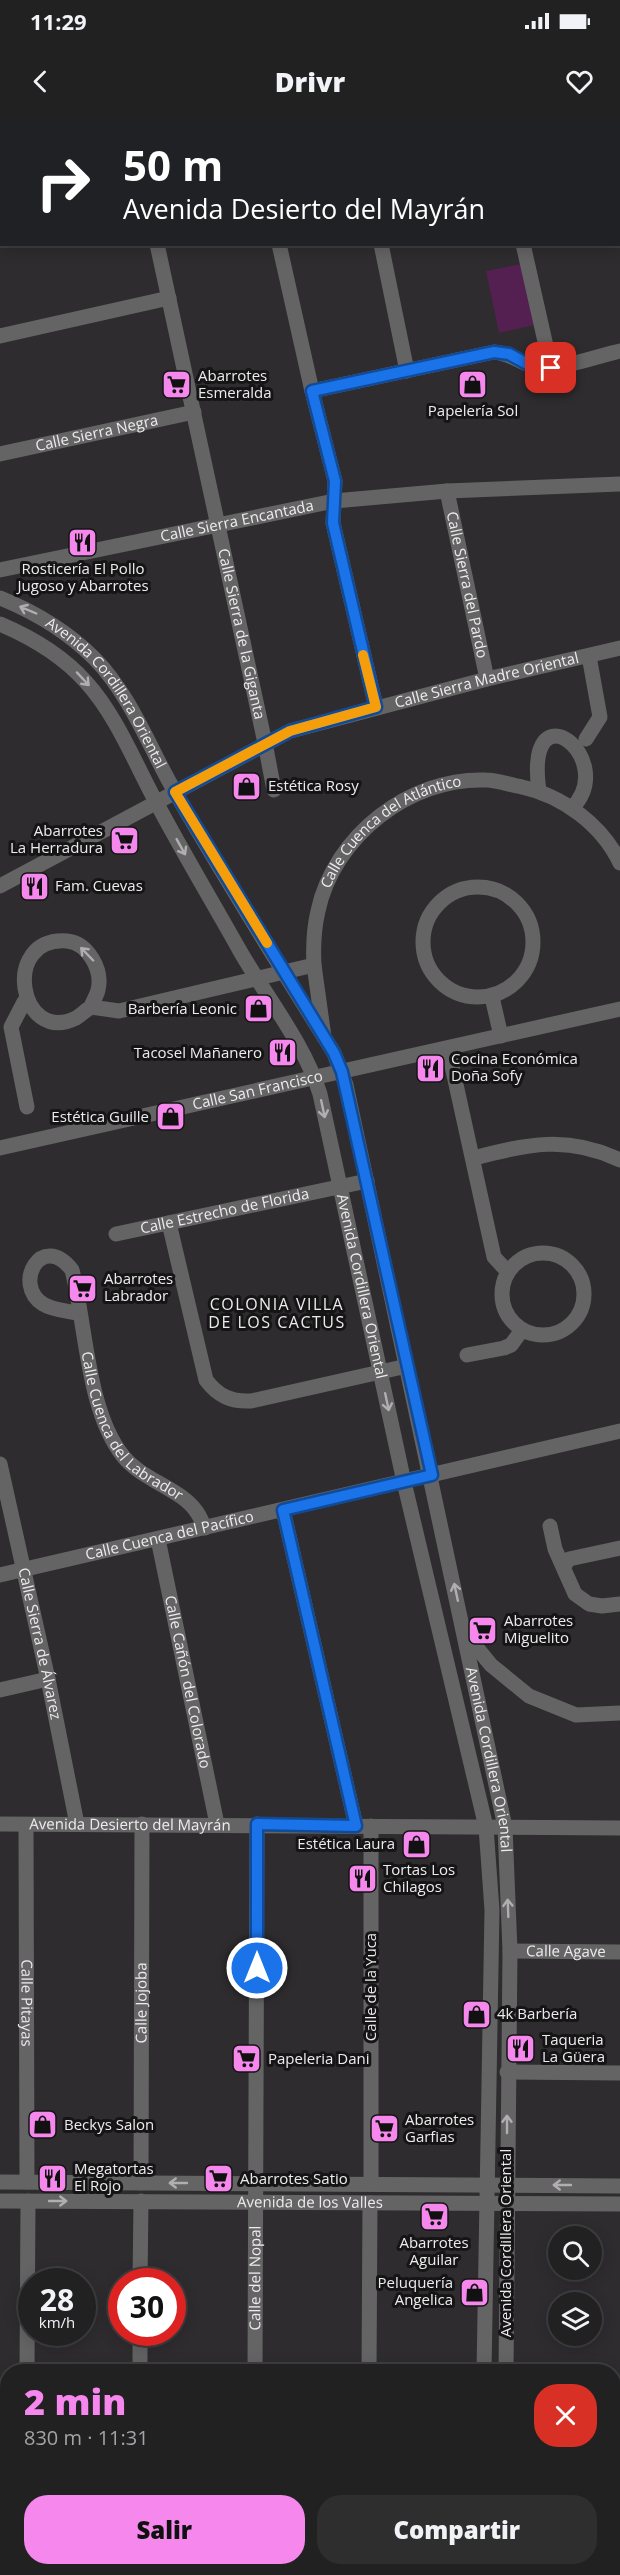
<!DOCTYPE html>
<html lang="es">
<head>
<meta charset="utf-8">
<style>
	:root { --surface:#222122; --page:#2e2e2f; --text:#f1f3f6; --muted:#a2a3a5; --line:#3f3e40; --accent:#f688ed }
	body { margin:0; font-family:"Open Sans",sans-serif; background:var(--page); color:var(--text); height:100vh; display:flex; flex-direction:column; font-size:22px; white-space:nowrap }
	* { box-sizing:border-box; margin:0 }
	p { font-size:20px; color:var(--muted) }
	.icon { flex:none; width:33px; height:33px; fill:none; stroke:currentColor; stroke-width:2; stroke-linecap:round; stroke-linejoin:round }
	.map { position:relative; flex:1; overflow:hidden }
	.drawer { position:absolute; left:0px; top:2244px; width:621px; height:212px; display:flex; flex-direction:column; background:var(--surface); border-radius:24px 24px 0 0; box-shadow:0 3px 15px #0003,0 0 0 2px var(--line) }
	.drawer>* { flex:none }
	.top-card { position:absolute; left:0px; top:0px; width:621px; height:126px; box-shadow:0 3px 15px #0003,0 0 0 2px var(--line); background:#202124; color:#fff; overflow:hidden }
	.tools { position:absolute; left:548px; top:2106px; display:grid; gap:12px }
	.tools a { display:grid; place-items:center; width:54px; height:54px; border-radius:50%; background:var(--surface); box-shadow:0 3px 15px #0003,0 0 0 2px var(--line); font-size:30px }
	.speed { position:absolute; left:18px; top:2148px; display:flex; gap:12px; font-size:30px; font-weight:700; text-align:center }
	.speed>* { display:grid; place-content:center; width:78px; height:78px; border-radius:50%; background:var(--surface); box-shadow:0 3px 15px #0003,0 0 0 2px var(--line); line-height:1 }
	.speed small { font-size:15px; font-weight:400 }
	.speed .limit { border:9px solid #d22; background:#fff; color:#111 }
	.pin { position:absolute; display:grid; place-items:center; width:51px; height:51px; color:#fff; margin:-26px; border-radius:12px; box-shadow:0 3px 9px #0006 }
	.me { position:absolute; width:66px; margin:-33px; rotate:0deg; stroke-linejoin:round; filter:drop-shadow(0 0 4px #0008) }
	.turn { display:flex; align-items:center; gap:21px; height:126px; padding:0 24px; font-size:27px }
	.turn .icon { width:78px; height:78px; stroke-width:2.5 }
	.turn b { display:block; font-size:42px; line-height:51px }
	.round { display:grid; place-items:center; flex:none; width:63px; height:63px; border-radius:24px; background:var(--page) }
	.head { display:flex; align-items:center; justify-content:space-between; height:102px; padding:0 24px }
	h1 { font-size:36px; font-weight:800; line-height:45px; color:var(--accent) }
	.primary-button { display:flex; gap:12px; margin-top:auto; padding:12px 24px }
	.primary-button a { flex:1; height:69px; border-radius:24px; background:var(--accent); color:#111; font-size:24px; font-weight:800; line-height:69px; text-align:center }
	.primary-button a+a { background:var(--page); color:var(--text) }
	.status { display:flex; justify-content:space-between; align-items:center; height:42px; padding:0 30px; background:var(--surface); direction:ltr }
	.status svg { height:16px; fill:currentColor }
	header { display:flex; justify-content:space-between; align-items:center; height:78px; padding:0 24px; background:var(--surface); font-size:27px; font-weight:800 }
	.map>svg:first-child { display:block }
	.garden { fill:#541f51 }
	.lines { fill:none; stroke-linecap:round; stroke-linejoin:round }
	.pedestrian { stroke:#656465; stroke-width:15 }
	.minor { stroke:#656465; stroke-width:15 }
	.tertiary { stroke:#656465; stroke-width:15 }
	.oneway { stroke:#b0aeb0 }
	.route-casing { stroke:#114b97; stroke-width:15 }
	.route { stroke:#1a73e8; stroke-width:10 }
	.slow { stroke:#f59e0b; stroke-width:10 }
	.labels { text-anchor:middle; stroke-width:6; stroke-linejoin:round; paint-order:stroke }
	.poi-label { font-size:15px; fill:#edebed; stroke:#161516; text-anchor:start }
	.street-label { font-size:15px; fill:#edebed; stroke:#161516 }
	.neighbourhood-label { font-size:16px; letter-spacing:1.5px; fill:#edebed; stroke:#161516 }
</style>
</head>
<body>
<div class="status"><b>11:29</b><svg viewBox="0 0 49 12"><path d="M0 12V9h3v3zM5 12V6h3v6zM10 12V3h3v9zM15 12V0h3v12zM26 1h20v11H26zM47 4h2v5h-2z"/></svg></div>
<header><svg class="icon" aria-label="back" viewBox="0 0 24 24"><path d="M15 5l-7 7 7 7"/></svg>Drivr<svg class="icon" aria-label="heart" viewBox="0 0 24 24"><path d="M12 20l-8-8c-3-5 5-10 8-4 3-6 11-1 8 4z"/></svg></header>
<div class="map">
<svg width="620" height="2455" viewBox="0 0 620 2455">
	<rect width="100%" height="100%" fill="#2e2c2e"/>
	<!-- garden -->
	<path class="garden" d="M521,144L534,205L499,213L486,151Z"/>
	<g class="lines">
		<!-- pedestrian -->
		<g class="pedestrian">
			<path d="M251,0V2"/>
			<path d="M354,0L355,2"/>
			<path d="M496,0V2"/>
			<path d="M598,0V2"/>
			<path d="M620,97V99"/>
			<path d="M279,124L312,271"/>
			<path d="M381,124L407,251"/>
			<path d="M523,124L551,248"/>
			<path d="M586,619L600,597L589,536"/>
		</g>
		<!-- minor -->
		<g class="minor">
			<path d="M130,0L131,2"/>
			<path d="M0,97H2"/>
			<path id="s1" d="M157,124L265,623L274,670"/>
			<path d="M0,216L169,178"/>
			<path id="s2" d="M0,334L194,292"/>
			<path id="s3" d="M447,371L487,559"/>
			<path id="s4" d="M0,450L334,381L447,371L620,364"/>
			<path d="M376,587L333,403L335,361L312,271L494,232C513,234 519,243 533,246C561,251 593,237 620,231"/>
			<path d="M539,671C524,563 620,639 572,688"/>
			<path id="s5" d="M0,766L290,611L487,559L620,528"/>
			<circle cx="478" cy="822" r="55"/>
			<path d="M314,845L324,917"/>
			<path d="M492,877L501,916"/>
			<path d="M24,882L11,907L27,987"/>
			<path id="s6" d="M91,887C93,881 97,875 98,870C103,850 88,823 67,821C0,816 19,926 76,898C81,895 86,890 91,887L119,891L314,845C313,827 314,808 318,791C334,716 410,657 486,660C497,660 510,665 522,667C563,676 602,705 620,743"/>
			<path d="M448,928L494,1137L508,1152"/>
			<path id="s7" d="M0,1028L620,889"/>
			<path d="M474,1038C527,1024 568,1015 620,1040"/>
			<path d="M169,1103L206,1260C218,1276 231,1282 251,1281L407,1246"/>
			<path id="s8" d="M116,1114L367,1061"/>
			<circle cx="543" cy="1174" r="41"/>
			<path id="s9" d="M80,1194C69,1191 52,1190 43,1184C12,1164 42,1111 72,1150C86,1205 87,1291 123,1336C142,1360 181,1369 196,1391C200,1396 202,1402 205,1408"/>
			<path d="M467,1235L504,1228L511,1225L522,1210"/>
			<path id="s10" d="M0,1344L48,1559L77,1704"/>
			<path d="M283,1390L356,1706"/>
			<path d="M550,1406L555,1429L575,1474L589,1484L602,1486L620,1484"/>
			<path id="s11" d="M158,1419L217,1704"/>
			<path d="M564,1446L569,1439L620,1428"/>
			<path id="s12" d="M0,1455L620,1311"/>
			<path d="M464,1512L491,1545L529,1576L576,1595L620,1593"/>
			<path d="M0,1570L48,1559"/>
			<path id="s13" d="M0,1704L620,1708"/>
			<path id="s14" d="M26,1705L27,2062"/>
			<path d="M371,1706V2064"/>
			<path id="s15" d="M510,1831L620,1832"/>
			<path d="M507,1952L620,1953"/>
			<path id="s16" d="M141,2063L142,1704"/>
			<path d="M140,2162L141,2081"/>
			<path d="M27,2252L28,2081"/>
			<path d="M140,2252V2212"/>
			<path id="s17" d="M255,2252L257,1704"/>
			<path d="M369,2252L370,2083"/>
			<path d="M27,2455V2448"/>
			<path d="M139,2455V2448"/>
			<path d="M253,2455V2448"/>
			<path d="M368,2455V2448"/>
			<path d="M619,2455L620,2383"/>
		</g>
		<!-- tertiary -->
		<g class="tertiary">
			<path id="s18" d="M0,478C37,493 67,511 95,539C131,576 150,629 175,672C226,760 280,847 334,933L346,965L505,1707L510,1831L506,2252"/>
			<path id="s19" d="M0,504C33,518 62,535 86,562C116,595 134,641 155,680C182,731 212,781 240,831C267,878 304,923 320,974L404,1362L486,1707L492,1790L484,2252"/>
			<path d="M0,2062L620,2066"/>
			<path id="s20" d="M0,2081L620,2084"/>
			<path d="M482,2455V2448"/>
			<path d="M505,2455V2448"/>
		</g>
	</g>
	<!-- one-way arrows -->
	<defs><path id="oneway-shaft" d="M-6 0H5M1.5-3L5.5 0L1.5 3" fill="none" stroke-width="1.6" stroke-linecap="round" stroke-linejoin="round" transform="scale(1.5)"/></defs>
	<g class="oneway">
		<use href="#oneway-shaft" transform="translate(28 490) rotate(-157)"/>
		<use href="#oneway-shaft" transform="translate(83 559) rotate(47)"/>
		<use href="#oneway-shaft" transform="translate(181 727) rotate(61)"/>
		<use href="#oneway-shaft" transform="translate(87 834) rotate(-134)"/>
		<use href="#oneway-shaft" transform="translate(323 989) rotate(78)"/>
		<use href="#oneway-shaft" transform="translate(387 1282) rotate(78)"/>
		<use href="#oneway-shaft" transform="translate(456 1472) rotate(-102)"/>
		<use href="#oneway-shaft" transform="translate(508 1788) rotate(-92)"/>
		<use href="#oneway-shaft" transform="translate(507 2004) rotate(-90)"/>
		<use href="#oneway-shaft" transform="translate(178 2063) rotate(180)"/>
		<use href="#oneway-shaft" transform="translate(562 2065) rotate(-180)"/>
		<use href="#oneway-shaft" transform="translate(58 2081)"/>
	</g>
	<g class="lines">
		<defs>
			<path id="route" d="M257,1848V1704L356,1706L283,1390L432,1355L342,952L334,933L175,672L290,611L376,587L333,403L335,361L312,271L494,232L509,234L531,246L551,248"/>
		</defs>
		<!-- route casing -->
		<use href="#route" class="route-casing"/>
		<!-- route -->
		<use href="#route" class="route"/>
		<!-- slow -->
		<path class="slow" d="M267,823L175,672L290,611L376,587L363,535"/>
	</g>
	<!-- icons -->
	<defs>
		<symbol id="shop-square" viewBox="-11 -11 22 22"><rect x="-9" y="-9" width="18" height="18" rx="4" fill="#f688ed" stroke="#161516"/><path d="M-5-2.5h2.3a2.7 3.5 0 0 1 5.4 0H5L5.5 6h-11ZM-1.5-2.5h3a1.5 2.3 0 0 0-3 0Z" fill="#111"/></symbol>
		<symbol id="supermarket-square" viewBox="-11 -11 22 22"><rect x="-9" y="-9" width="18" height="18" rx="4" fill="#f688ed" stroke="#161516"/><path d="M-6-5.5h2.5l.6 2H6L4.5 2H-2.5L-4.4-4H-6ZM-1.5 3.2a1.3 1.3 0 1 0 .1 0ZM3 3.2a1.3 1.3 0 1 0 .1 0Z" fill="#111"/></symbol>
		<symbol id="restaurant-square" viewBox="-11 -11 22 22"><rect x="-9" y="-9" width="18" height="18" rx="4" fill="#f688ed" stroke="#161516"/><path d="M-5-6h1v4h1v-4h1v4h1v-4h1v5L-1.5 .5V6h-2V.5L-5-1ZM5-6V6H3V1.5H1.5Q1.5-4 5-6Z" fill="#111"/></symbol>
	</defs>
	<g fill-rule="evenodd">
		<use href="#shop-square" x="456" y="248" width="33" height="33"/>
		<use href="#supermarket-square" x="160" y="248" width="33" height="33"/>
		<use href="#restaurant-square" x="66" y="406" width="33" height="33"/>
		<use href="#shop-square" x="230" y="650" width="33" height="33"/>
		<use href="#supermarket-square" x="108" y="704" width="33" height="33"/>
		<use href="#restaurant-square" x="18" y="750" width="33" height="33"/>
		<use href="#shop-square" x="242" y="872" width="33" height="33"/>
		<use href="#restaurant-square" x="266" y="916" width="33" height="33"/>
		<use href="#restaurant-square" x="414" y="932" width="33" height="33"/>
		<use href="#shop-square" x="154" y="980" width="33" height="33"/>
		<use href="#supermarket-square" x="66" y="1152" width="33" height="33"/>
		<use href="#supermarket-square" x="466" y="1494" width="33" height="33"/>
		<use href="#shop-square" x="400" y="1708" width="33" height="33"/>
		<use href="#restaurant-square" x="346" y="1742" width="33" height="33"/>
		<use href="#shop-square" x="460" y="1878" width="33" height="33"/>
		<use href="#restaurant-square" x="504" y="1912" width="33" height="33"/>
		<use href="#supermarket-square" x="230" y="1922" width="33" height="33"/>
		<use href="#shop-square" x="26" y="1988" width="33" height="33"/>
		<use href="#supermarket-square" x="368" y="1992" width="33" height="33"/>
		<use href="#restaurant-square" x="36" y="2042" width="33" height="33"/>
		<use href="#supermarket-square" x="202" y="2042" width="33" height="33"/>
		<use href="#supermarket-square" x="418" y="2080" width="33" height="33"/>
		<use href="#shop-square" x="458" y="2156" width="33" height="33"/>
	</g>
	<g class="labels">
		<!-- poi labels -->
		<g class="poi-label">
			<text x="198" y="261">Abarrotes<tspan x="198" dy="17">Esmeralda</tspan></text>
			<text x="473" y="296" text-anchor="middle">Papelería Sol</text>
			<text x="83" y="454" text-anchor="middle">Rosticería El Pollo<tspan x="83" dy="17">Jugoso y Abarrotes</tspan></text>
			<text x="268" y="671">Estética Rosy</text>
			<text x="103" y="716" text-anchor="end">Abarrotes<tspan x="103" dy="17">La Herradura</tspan></text>
			<text x="55" y="771">Fam. Cuevas</text>
			<text x="237" y="894" text-anchor="end">Barbería Leonic</text>
			<text x="262" y="938" text-anchor="end">Tacosel Mañanero</text>
			<text x="451" y="944">Cocina Económica<tspan x="451" dy="17">Doña Sofy</tspan></text>
			<text x="149" y="1002" text-anchor="end">Estética Guille</text>
			<text x="104" y="1164">Abarrotes<tspan x="104" dy="17">Labrador</tspan></text>
			<text x="504" y="1506">Abarrotes<tspan x="504" dy="17">Miguelito</tspan></text>
			<text x="395" y="1729" text-anchor="end">Estética Laura</text>
			<text x="383" y="1755">Tortas Los<tspan x="383" dy="17">Chilagos</tspan></text>
			<text x="497" y="1899">4k Barbería</text>
			<text x="542" y="1925">Taqueria<tspan x="542" dy="17">La Güera</tspan></text>
			<text x="268" y="1944">Papeleria Dani</text>
			<text x="405" y="2005">Abarrotes<tspan x="405" dy="17">Garfias</tspan></text>
			<text x="64" y="2010">Beckys Salon</text>
			<text x="74" y="2054">Megatortas<tspan x="74" dy="17">El Rojo</tspan></text>
			<text x="240" y="2064">Abarrotes Satio</text>
			<text x="434" y="2128" text-anchor="middle">Abarrotes<tspan x="434" dy="17">Aguilar</tspan></text>
			<text x="453" y="2168" text-anchor="end">Peluquería<tspan x="453" dy="17">Angelica</tspan></text>
		</g>
		<!-- street labels -->
		<g class="street-label">
			<text dy="5" stroke="none"><textPath href="#s2" startOffset="99">Calle Sierra Negra</textPath></text>
			<text dy="5" stroke="none"><textPath href="#s4" startOffset="242">Calle Sierra Encantada</textPath></text>
			<text dy="5" stroke="none"><textPath href="#s3" startOffset="96">Calle Sierra del Pardo</textPath></text>
			<text dy="5" stroke="none"><textPath href="#s1" startOffset="399">Calle Sierra de la Giganta</textPath></text>
			<text dy="5" stroke="none"><textPath href="#s5" startOffset="532">Calle Sierra Madre Oriental</textPath></text>
			<text dy="5" stroke="none"><textPath href="#s18" startOffset="147">Avenida Cordillera Oriental</textPath></text>
			<text dy="5" stroke="none"><textPath href="#s6" startOffset="644">Calle Cuenca del Atlántico</textPath></text>
			<text dy="5" stroke="none"><textPath href="#s7" startOffset="264">Calle San Francisco</textPath></text>
			<text dy="5" stroke="none"><textPath href="#s8" startOffset="111">Calle Estrecho de Florida</textPath></text>
			<text dy="5" stroke="none"><textPath href="#s19" startOffset="776">Avenida Cordillera Oriental</textPath></text>
			<text dy="5" stroke="none"><textPath href="#s9" startOffset="303">Calle Cuenca del Labrador</textPath></text>
			<text dy="5" stroke="none"><textPath href="#s12" startOffset="174">Calle Cuenca del Pacífico</textPath></text>
			<text dy="5" stroke="none"><textPath href="#s10" startOffset="184">Calle Sierra de Álvarez</textPath></text>
			<text dy="5" stroke="none"><textPath href="#s11" startOffset="146">Calle Cañón del Colorado</textPath></text>
			<text dy="5" stroke="none"><textPath href="#s18" startOffset="1299">Avenida Cordillera Oriental</textPath></text>
			<text dy="5" stroke="none"><textPath href="#s13" startOffset="130">Avenida Desierto del Mayrán</textPath></text>
			<text dy="5" stroke="none"><textPath href="#s15" startOffset="56">Calle Agave</textPath></text>
			<text transform="translate(371 1867) rotate(-90)" y="5">Calle de la Yuca</text>
			<text dy="5" stroke="none"><textPath href="#s16" startOffset="180">Calle Jojoba</textPath></text>
			<text dy="5" stroke="none"><textPath href="#s14" startOffset="178">Calle Pitayas</textPath></text>
			<text dy="5" stroke="none"><textPath href="#s20" startOffset="310">Avenida de los Valles</textPath></text>
			<text transform="translate(506 2123) rotate(-90)" y="5">Avenida Cordillera Oriental</text>
			<text dy="5" stroke="none"><textPath href="#s17" startOffset="94">Calle del Nopal</textPath></text>
		</g>
		<!-- neighbourhood labels -->
		<g class="neighbourhood-label">
			<text x="277" y="1190">COLONIA VILLA<tspan x="277" dy="18">DE LOS CACTUS</tspan></text>
		</g>
	</g>
</svg>
<div class="tools">
<a><svg class="icon" aria-label="search" viewBox="0 0 24 24"><circle cx="10" cy="10" r="6"/><path d="M15 15l6 6"/></svg></a>
<a><svg class="icon" aria-label="layers" viewBox="0 0 24 24"><path d="M12 4l9 5-9 5-9-5zM3 14l9 5 9-5"/></svg></a>
</div>
<div class="speed"><div>28<small>km/h</small></div><div class="limit">30</div></div>
<div class="pin" style="left:551px;top:248px;background:#d93025"><svg class="icon" aria-label="arrive" viewBox="0 0 24 24"><path d="M6 21V4h12l-3 4 3 4H6"/></svg></div>
<svg class="me" style="left:257px;top:1848px" viewBox="-20 -20 40 40"><circle r="17" fill="#1a73e8" stroke="#fff" stroke-width="3"/><path d="M0-11L8 9 0 5-8 9z" fill="#fff"/></svg>
<div class="top-card">
<div class="turn"><svg class="icon" aria-label="right" viewBox="0 0 24 24"><path d="M7 20v-9h11M14 6l5 5-5 5"/></svg><div><b>50 m</b>Avenida Desierto del Mayrán</div></div>
</div>
<section class="drawer">
<div class="head"><div><h1>2 min</h1><p>830 m · 11:31</p></div><a class="round" style="background:#d93025;color:#fff"><svg class="icon" aria-label="close" viewBox="0 0 24 24"><path d="M6 6l12 12M18 6L6 18"/></svg></a></div>
<div class="primary-button"><a>Salir</a><a>Compartir</a></div>
</section>
</div>
</body>
</html>
